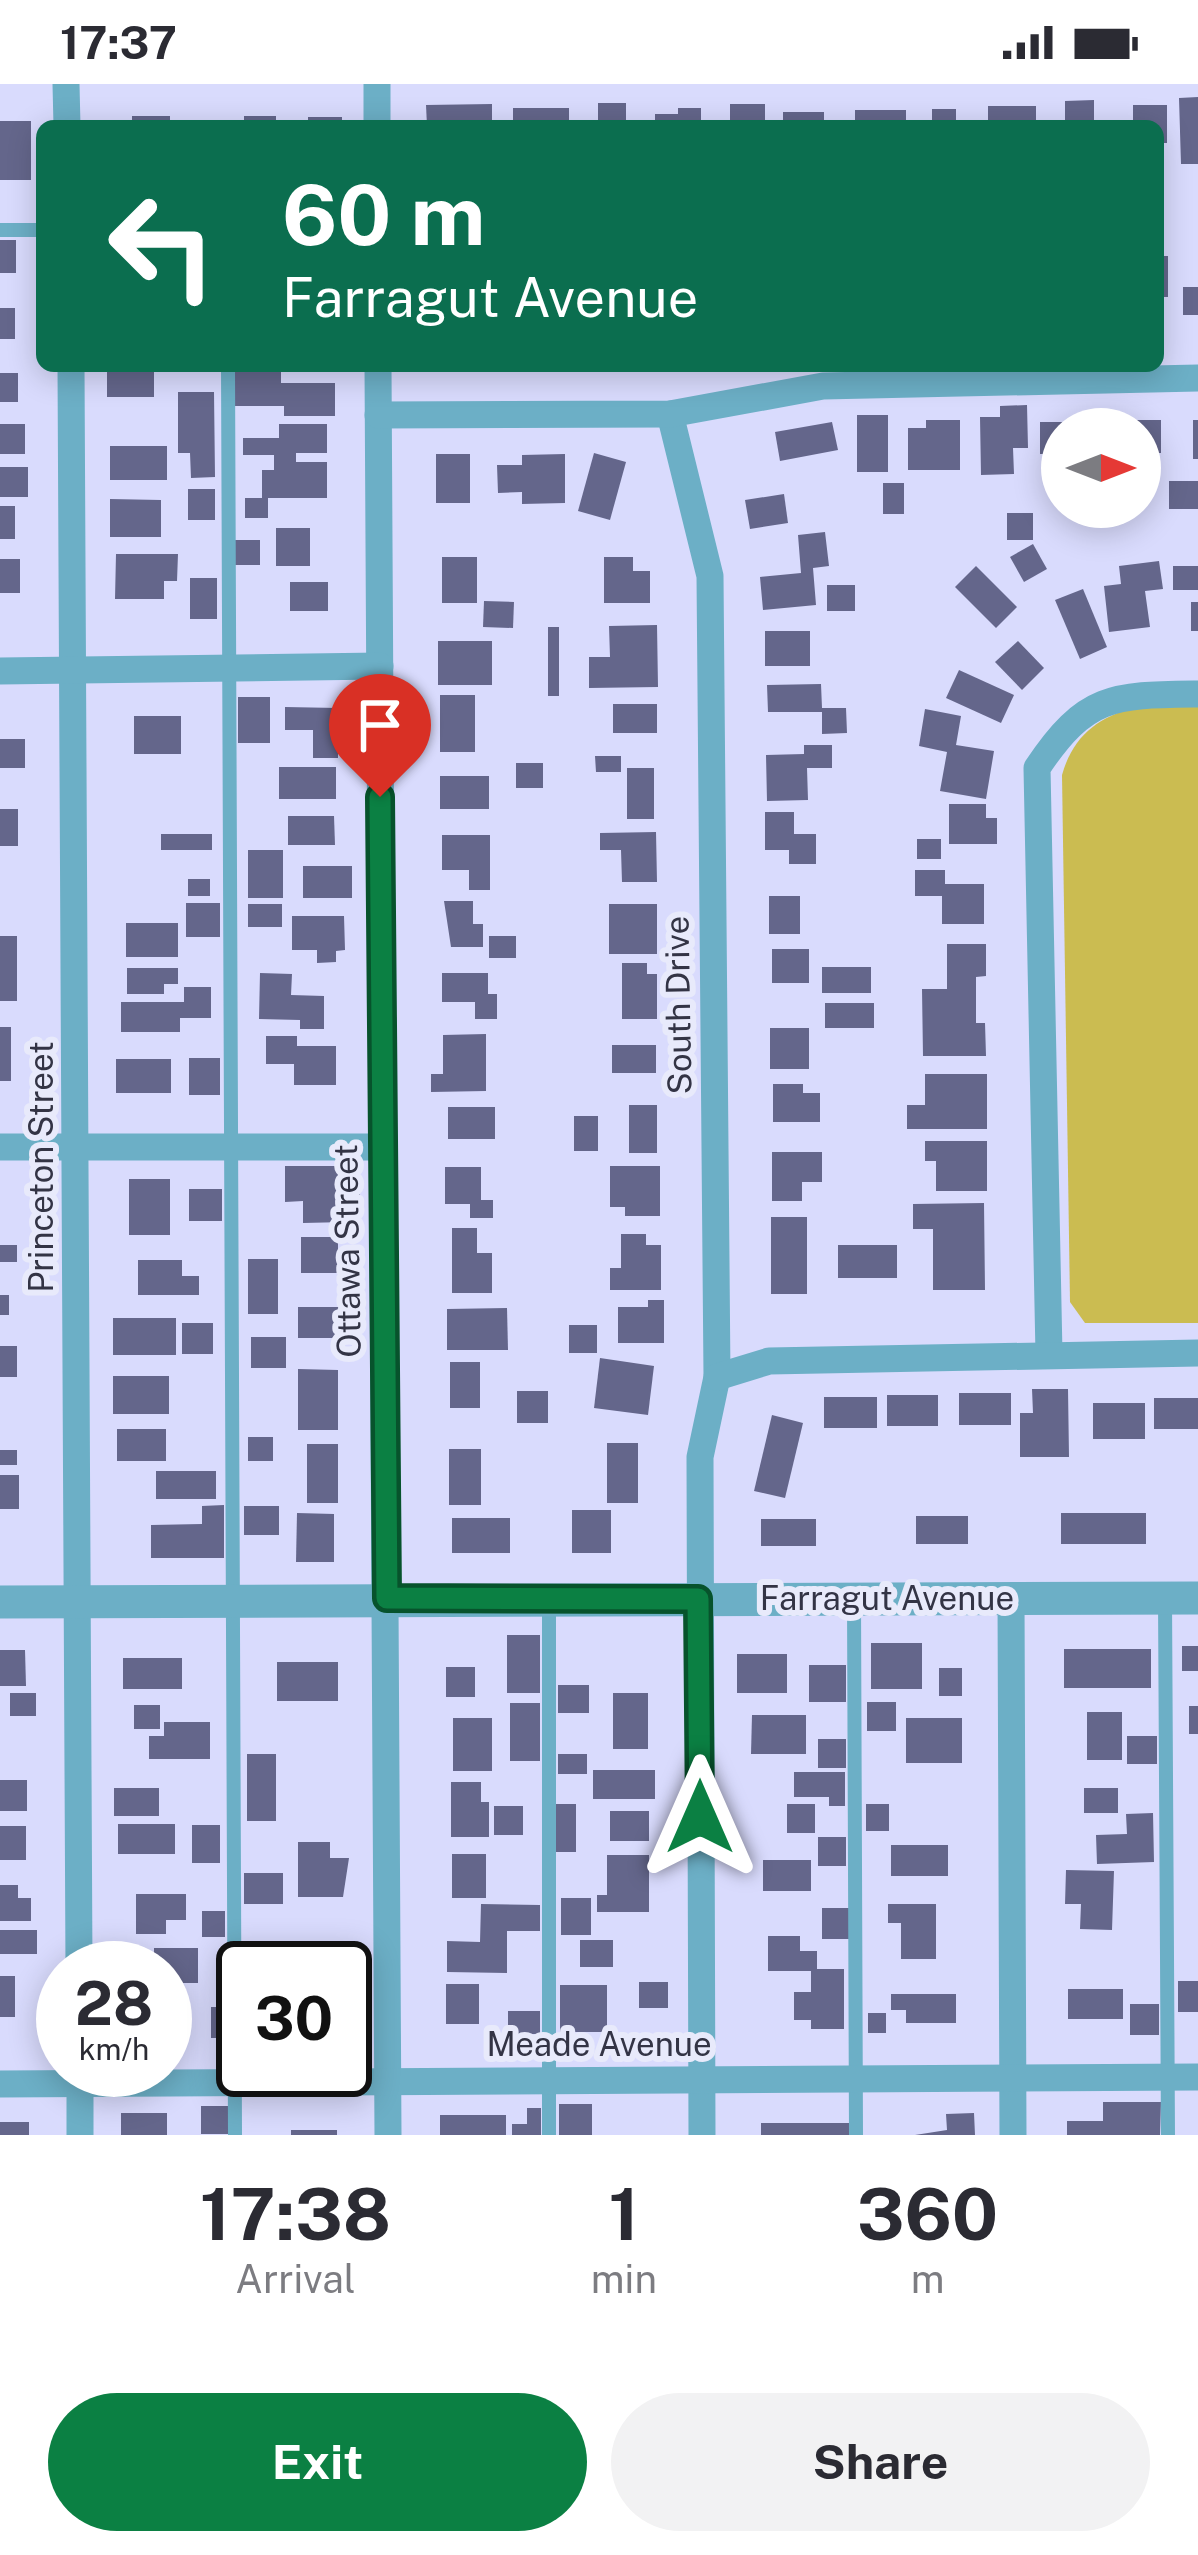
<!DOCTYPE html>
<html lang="en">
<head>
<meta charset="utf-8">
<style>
	:root { --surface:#fff; --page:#f2f2f3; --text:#2b2b33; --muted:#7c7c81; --accent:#0b8043 }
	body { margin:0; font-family:"Public Sans",sans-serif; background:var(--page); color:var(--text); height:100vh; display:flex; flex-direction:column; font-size:45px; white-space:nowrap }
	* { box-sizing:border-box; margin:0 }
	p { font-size:39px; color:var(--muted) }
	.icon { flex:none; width:66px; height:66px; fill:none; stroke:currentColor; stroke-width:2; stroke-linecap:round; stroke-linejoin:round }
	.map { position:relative; height:2051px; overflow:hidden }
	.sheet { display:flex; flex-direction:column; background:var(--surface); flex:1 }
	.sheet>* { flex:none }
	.top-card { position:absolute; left:36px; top:36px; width:1128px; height:252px; border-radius:18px; box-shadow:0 6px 30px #0003; background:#0b6e4f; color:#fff; overflow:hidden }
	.needle { width:78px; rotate:90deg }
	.tools { position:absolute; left:1041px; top:324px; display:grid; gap:24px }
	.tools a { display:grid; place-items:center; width:120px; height:120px; border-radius:50%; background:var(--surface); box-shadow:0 6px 30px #0003; font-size:60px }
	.speed { position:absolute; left:36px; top:1857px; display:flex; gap:24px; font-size:60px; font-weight:700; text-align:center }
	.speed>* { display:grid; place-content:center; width:156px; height:156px; border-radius:50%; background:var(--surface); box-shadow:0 6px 30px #0003; line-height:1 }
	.speed small { font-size:30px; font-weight:400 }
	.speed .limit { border:6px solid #111; border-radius:18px; background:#fff; color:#111 }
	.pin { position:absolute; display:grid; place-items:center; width:102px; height:102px; color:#fff; margin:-123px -51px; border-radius:50% 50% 50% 0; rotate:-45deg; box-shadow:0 0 12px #0007 }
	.pin .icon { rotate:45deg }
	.me { position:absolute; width:132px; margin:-66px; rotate:0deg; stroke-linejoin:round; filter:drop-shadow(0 0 9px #0008) }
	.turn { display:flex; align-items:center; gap:42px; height:252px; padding:0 48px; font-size:54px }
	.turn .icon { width:156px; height:156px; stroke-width:2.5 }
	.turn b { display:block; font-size:84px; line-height:102px }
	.eta { display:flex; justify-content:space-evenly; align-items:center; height:204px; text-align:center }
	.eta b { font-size:72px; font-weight:700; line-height:84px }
	.button { display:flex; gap:24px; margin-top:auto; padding:24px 48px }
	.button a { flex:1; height:138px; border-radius:72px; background:var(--accent); color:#fff; font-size:48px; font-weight:700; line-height:138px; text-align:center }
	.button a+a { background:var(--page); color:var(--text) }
	.status { display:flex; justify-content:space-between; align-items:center; height:84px; padding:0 60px; background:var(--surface); direction:ltr }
	.status svg { height:33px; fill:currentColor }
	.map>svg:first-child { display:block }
	.green { fill:#cbbc51 }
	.building { fill:#64668b }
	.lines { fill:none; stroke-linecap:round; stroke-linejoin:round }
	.service { stroke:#6cafc6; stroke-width:14 }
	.minor { stroke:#6cafc6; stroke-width:27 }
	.tertiary { stroke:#6cafc6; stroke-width:33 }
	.route-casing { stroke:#07532c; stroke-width:30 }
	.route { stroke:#0b8043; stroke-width:21 }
	.labels { text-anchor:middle; stroke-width:12; stroke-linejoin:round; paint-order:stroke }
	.street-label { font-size:33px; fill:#333445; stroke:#e8eafb }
</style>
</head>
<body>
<div class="status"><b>17:37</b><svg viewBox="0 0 49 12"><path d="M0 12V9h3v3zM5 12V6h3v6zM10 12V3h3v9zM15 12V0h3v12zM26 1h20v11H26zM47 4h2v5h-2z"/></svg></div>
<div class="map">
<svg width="1198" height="2051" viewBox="0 0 1198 2051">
	<rect width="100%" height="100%" fill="#d9dbfd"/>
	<!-- green -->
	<path class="green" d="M1135,623H1198V1239H1085L1070,1218L1062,691C1073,652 1097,634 1135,623Z"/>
	<!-- building -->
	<g class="building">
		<path d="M1198,13V80H1181L1179,14Z"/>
		<path d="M1094,16V42H1065V17Z"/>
		<rect x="598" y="19" width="28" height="23"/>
		<path d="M492,20V42H427L426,21Z"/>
		<rect x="730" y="20" width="35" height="22"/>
		<path d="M1133,21H1167V59H1158V42H1133Z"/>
		<rect x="988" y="22" width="48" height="20"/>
		<rect x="513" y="24" width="56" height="18"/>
		<path d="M678,24H701V42H655V30H678Z"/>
		<rect x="932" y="25" width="24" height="17"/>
		<rect x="855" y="26" width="51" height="16"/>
		<rect x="783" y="28" width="41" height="14"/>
		<rect x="132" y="32" width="38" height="10"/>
		<rect x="244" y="32" width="32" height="10"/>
		<rect x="308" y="33" width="34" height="9"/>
		<rect x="0" y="37" width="31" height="59"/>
		<rect x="0" y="156" width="16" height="33"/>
		<rect x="1158" y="172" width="10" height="41"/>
		<rect x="1183" y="203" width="15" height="28"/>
		<rect x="0" y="224" width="15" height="31"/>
		<rect x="107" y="282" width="47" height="31"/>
		<path d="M243,282H281V299H335V332H284V322H235V285Z"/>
		<rect x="0" y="289" width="18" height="29"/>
		<path d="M178,308H214L215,393L191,394L190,369H178Z"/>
		<path d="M1027,321L1028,364H1013L1014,390L981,391L980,333H1000V322Z"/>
		<rect x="857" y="331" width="31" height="57"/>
		<path d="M926,336H960V386H908V344H926Z"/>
		<path d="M1108,336H1161V369H1140V345H1108Z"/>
		<rect x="1193" y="336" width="5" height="39"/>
		<path d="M832,338L838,366L780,377L775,348Z"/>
		<path d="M1040,338H1094V345H1062V370H1040Z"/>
		<rect x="0" y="340" width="25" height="30"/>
		<path d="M279,340H327V369H296V378H327V414H268V434H245V414H262V386H274V371H243V354H279Z"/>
		<rect x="110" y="362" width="57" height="34"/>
		<path d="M594,369L626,378L610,436L578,427Z"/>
		<rect x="436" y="370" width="34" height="49"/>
		<path d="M565,370V419L522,420V408L498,409L497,381H522V371Z"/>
		<rect x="0" y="383" width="28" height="30"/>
		<rect x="1169" y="397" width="29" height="28"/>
		<rect x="883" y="399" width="21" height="31"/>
		<rect x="188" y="405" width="27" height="31"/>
		<path d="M784,410L788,439L750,445L745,416Z"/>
		<path d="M110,415L161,416V453H110Z"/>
		<rect x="0" y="422" width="15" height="33"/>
		<rect x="1007" y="429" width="26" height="27"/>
		<rect x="276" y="444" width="34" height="38"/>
		<path d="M825,448L829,482L813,484L816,521L763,526L760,493L801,489L798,451Z"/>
		<rect x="235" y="456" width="25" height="25"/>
		<path d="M1033,460L1047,485L1024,498L1010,473Z"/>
		<path d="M116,470H178L177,497H164V515H115Z"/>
		<rect x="442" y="473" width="35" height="46"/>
		<path d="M604,473H633V487H650V519H604Z"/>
		<rect x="0" y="475" width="20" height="34"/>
		<path d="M1159,477L1163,505L1145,507L1150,543L1109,548L1104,502L1121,500L1119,482Z"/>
		<path d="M976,482L1017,523L996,544L955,503Z"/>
		<rect x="1173" y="482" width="25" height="24"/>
		<rect x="190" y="494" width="27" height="41"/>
		<rect x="290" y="498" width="38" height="29"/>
		<rect x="827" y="501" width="28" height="26"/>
		<path d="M1083,505L1107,563L1080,575L1055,516Z"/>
		<path d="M484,517L514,518L513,544L483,543Z"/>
		<rect x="1191" y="518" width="7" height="29"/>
		<path d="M657,541L658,603L589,604V573H610L609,542Z"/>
		<rect x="548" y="543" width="11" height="69"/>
		<rect x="765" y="547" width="45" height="35"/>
		<rect x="438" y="557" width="54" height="44"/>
		<path d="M1018,557L1044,584L1022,606L995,578Z"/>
		<path d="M959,586L1014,611L1001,639L946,614Z"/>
		<path d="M821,600L822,624H846L847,649L822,650V628H768L767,601Z"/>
		<rect x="440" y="611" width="35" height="57"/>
		<rect x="238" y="613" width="32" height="46"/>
		<rect x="613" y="620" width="44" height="29"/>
		<path d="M285,623L338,624V674H313V646H285Z"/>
		<path d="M925,625L961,632L956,661L994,667L986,715L940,707L947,668L919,662Z"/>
		<rect x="134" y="632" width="47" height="38"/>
		<rect x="0" y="655" width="25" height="29"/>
		<path d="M804,661H832V684H807L808,716L767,717L766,671L804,670Z"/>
		<path d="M595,672H621V688H596Z"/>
		<rect x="516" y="679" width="27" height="25"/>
		<rect x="279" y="683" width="57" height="32"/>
		<rect x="627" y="684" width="27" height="51"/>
		<rect x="440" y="692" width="49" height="33"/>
		<path d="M949,720H986V734H997V760H949Z"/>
		<rect x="0" y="725" width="18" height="37"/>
		<path d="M765,728H794V750H816V780H789V766H765Z"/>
		<path d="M288,732H334L335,761H288Z"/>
		<path d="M656,748L657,798H622L621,766H600V749Z"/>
		<rect x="161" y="750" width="51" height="16"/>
		<path d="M442,751H490V806H469V786H442Z"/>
		<rect x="917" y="755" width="24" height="20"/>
		<rect x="248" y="766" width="35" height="48"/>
		<rect x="303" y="782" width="49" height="32"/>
		<path d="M915,786H945V800H984V840H942V812H915Z"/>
		<rect x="188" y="795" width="22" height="17"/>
		<rect x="769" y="812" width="31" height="38"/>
		<path d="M444,817H473V840H483V863H451Z"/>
		<rect x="186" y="819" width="34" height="34"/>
		<rect x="248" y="820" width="34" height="23"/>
		<rect x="609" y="820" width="48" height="50"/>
		<path d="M292,832H344L345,866L336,867V878L317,879V866H292Z"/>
		<rect x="126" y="839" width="52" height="34"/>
		<rect x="0" y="852" width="17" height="65"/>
		<rect x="489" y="852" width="27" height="22"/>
		<path d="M947,860H986V892L976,893V939H985L986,972H923L922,905H947Z"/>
		<rect x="772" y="865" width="37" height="34"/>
		<path d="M622,879H647V890H657V935H622Z"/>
		<rect x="822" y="883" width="49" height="26"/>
		<path d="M127,884H178V900H164V910H127Z"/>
		<path d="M260,889L292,890L291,911L324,912V945H300V936L259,935Z"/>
		<path d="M442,889H488V910H497V935H475V918H442Z"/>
		<path d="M184,903H211V934H180V948H121V918H184Z"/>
		<rect x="825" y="919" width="49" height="25"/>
		<rect x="0" y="943" width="11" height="54"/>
		<rect x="770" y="944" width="39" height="41"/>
		<path d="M486,950V1007L431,1008V990H443V951Z"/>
		<path d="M266,952H297V962H336V1001H294V980H266Z"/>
		<rect x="612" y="961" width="44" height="28"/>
		<rect x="189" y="974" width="31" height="37"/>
		<rect x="116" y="975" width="55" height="34"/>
		<path d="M925,990H987V1045H907V1021H925Z"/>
		<path d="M773,1000H803V1009H820V1038H773Z"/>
		<rect x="629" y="1021" width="28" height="48"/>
		<rect x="448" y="1023" width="47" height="32"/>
		<rect x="574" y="1032" width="24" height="35"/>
		<path d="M925,1057H987V1107H936V1077H925Z"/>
		<path d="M772,1068H822V1098H802V1117H772Z"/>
		<path d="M285,1082H360V1116H346V1138L303,1139V1117L285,1118Z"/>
		<path d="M610,1082H660V1132H625V1123H610Z"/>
		<path d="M445,1083H481V1116H493V1134H470V1120H445Z"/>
		<rect x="129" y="1095" width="41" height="56"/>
		<rect x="189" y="1105" width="33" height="32"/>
		<path d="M984,1119L985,1206H933V1145H913V1120Z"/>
		<rect x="771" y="1133" width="36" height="77"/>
		<path d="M452,1144H477V1169H492V1209H452Z"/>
		<path d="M621,1150H646V1161H661V1206H610V1184H621Z"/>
		<rect x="301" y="1153" width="37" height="36"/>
		<rect x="0" y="1161" width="17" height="17"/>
		<rect x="838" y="1161" width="59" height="33"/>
		<rect x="248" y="1175" width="30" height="55"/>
		<path d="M138,1176H182V1192H199V1211H138Z"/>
		<rect x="0" y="1211" width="9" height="20"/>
		<path d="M648,1216H664V1259H618V1223H648Z"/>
		<rect x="298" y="1223" width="45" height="31"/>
		<path d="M507,1224L508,1266H447V1225Z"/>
		<rect x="113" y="1234" width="63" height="37"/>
		<rect x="182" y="1239" width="31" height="31"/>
		<rect x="569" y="1241" width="28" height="28"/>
		<rect x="251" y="1253" width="35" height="31"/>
		<rect x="0" y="1262" width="17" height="31"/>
		<path d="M600,1274L654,1282L648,1331L594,1324Z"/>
		<rect x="450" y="1278" width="30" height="46"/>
		<path d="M298,1285L338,1286V1346H298Z"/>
		<rect x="113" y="1292" width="56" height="38"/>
		<path d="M1032,1305H1068L1069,1373H1020V1329H1033Z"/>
		<rect x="517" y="1307" width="31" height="32"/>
		<rect x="959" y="1309" width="52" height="32"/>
		<rect x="887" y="1311" width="51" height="31"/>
		<rect x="824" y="1313" width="53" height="31"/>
		<rect x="1154" y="1314" width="44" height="31"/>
		<rect x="1093" y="1319" width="52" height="36"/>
		<path d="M772,1331L803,1339L785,1414L754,1407Z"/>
		<rect x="117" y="1345" width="49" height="32"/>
		<rect x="248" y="1353" width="25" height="24"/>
		<rect x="607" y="1359" width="31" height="60"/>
		<rect x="307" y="1360" width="31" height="59"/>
		<rect x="449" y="1365" width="32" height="56"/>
		<rect x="0" y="1366" width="17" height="15"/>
		<rect x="156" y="1387" width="60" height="28"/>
		<rect x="0" y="1391" width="19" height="34"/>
		<path d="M224,1421V1474H151V1441L202,1440V1422Z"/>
		<rect x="244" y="1422" width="35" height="29"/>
		<rect x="572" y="1426" width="39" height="43"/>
		<path d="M297,1429L334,1430V1478H296Z"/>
		<rect x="1061" y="1429" width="85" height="31"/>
		<rect x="916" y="1432" width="52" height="28"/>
		<rect x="452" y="1434" width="58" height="35"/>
		<rect x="761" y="1435" width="55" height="27"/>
		<rect x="507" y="1551" width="33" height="58"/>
		<rect x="871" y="1559" width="51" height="46"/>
		<rect x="1182" y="1562" width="16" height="25"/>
		<rect x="1064" y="1565" width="87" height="39"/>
		<path d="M0,1566H25L26,1602H0Z"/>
		<rect x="737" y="1570" width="50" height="39"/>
		<rect x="123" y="1574" width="59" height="31"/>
		<rect x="277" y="1578" width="61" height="39"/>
		<rect x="809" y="1581" width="37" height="37"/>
		<rect x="446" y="1583" width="29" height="30"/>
		<rect x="939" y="1584" width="23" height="28"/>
		<rect x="558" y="1601" width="31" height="28"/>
		<rect x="10" y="1609" width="26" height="23"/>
		<rect x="613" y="1609" width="35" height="56"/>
		<rect x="867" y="1618" width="29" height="29"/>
		<rect x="510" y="1619" width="30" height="58"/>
		<rect x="134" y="1621" width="26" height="24"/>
		<rect x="1189" y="1622" width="9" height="28"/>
		<rect x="1087" y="1628" width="35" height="48"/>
		<path d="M752,1631H806V1670H751Z"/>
		<rect x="453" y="1634" width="39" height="53"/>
		<rect x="906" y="1634" width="56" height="45"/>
		<path d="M164,1638H210V1675H149V1652H164Z"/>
		<rect x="1127" y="1652" width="30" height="28"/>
		<rect x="818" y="1655" width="28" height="29"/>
		<rect x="247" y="1670" width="29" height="67"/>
		<rect x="558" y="1670" width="29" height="20"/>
		<rect x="593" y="1686" width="62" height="29"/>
		<path d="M794,1688H845V1722H829V1713H794Z"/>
		<rect x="0" y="1696" width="27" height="31"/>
		<path d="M451,1698H481V1718H489V1753H451Z"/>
		<rect x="114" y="1704" width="45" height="28"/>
		<rect x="1084" y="1704" width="34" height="25"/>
		<path d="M553,1720H576V1768H554Z"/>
		<rect x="787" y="1720" width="28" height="29"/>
		<rect x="866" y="1720" width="23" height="27"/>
		<rect x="494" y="1722" width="29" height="29"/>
		<rect x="610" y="1727" width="39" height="30"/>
		<path d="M1153,1729L1154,1778L1097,1780L1096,1751L1127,1750L1126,1730Z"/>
		<rect x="118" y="1740" width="57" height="30"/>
		<rect x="192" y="1741" width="28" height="38"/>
		<rect x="0" y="1742" width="26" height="34"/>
		<rect x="818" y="1753" width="28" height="29"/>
		<path d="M298,1758H330V1774H349L343,1813H298Z"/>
		<rect x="891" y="1761" width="57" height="31"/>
		<rect x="452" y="1770" width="34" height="44"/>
		<path d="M607,1771H649V1828H597V1811H607Z"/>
		<rect x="763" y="1776" width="48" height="31"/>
		<path d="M1066,1786L1114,1787L1112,1846L1080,1845L1081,1820H1065Z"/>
		<rect x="244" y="1789" width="39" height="31"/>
		<path d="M0,1801H18V1814H31V1837H0Z"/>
		<path d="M136,1810H186V1836H166V1850H136Z"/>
		<rect x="561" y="1814" width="30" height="37"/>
		<path d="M481,1820L540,1821V1847H507V1889L447,1888V1857L480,1858Z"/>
		<path d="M888,1820H936V1875H901V1839H888Z"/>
		<rect x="822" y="1824" width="27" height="31"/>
		<rect x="202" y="1827" width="23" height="26"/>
		<rect x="0" y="1846" width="37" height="24"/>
		<path d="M768,1852H800V1867H817V1885H844V1945H811V1936H794V1908H811V1887H768Z"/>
		<rect x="580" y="1856" width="33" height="27"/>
		<path d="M154,1864H198V1899H165V1884H154Z"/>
		<rect x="0" y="1892" width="15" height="41"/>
		<rect x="1178" y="1897" width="20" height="31"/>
		<rect x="639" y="1898" width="29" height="26"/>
		<rect x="446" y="1900" width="33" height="40"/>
		<rect x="560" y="1901" width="47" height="47"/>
		<rect x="1068" y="1905" width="55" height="30"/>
		<path d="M891,1910H956V1939H906V1926H891Z"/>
		<rect x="165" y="1920" width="6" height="34"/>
		<rect x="1130" y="1920" width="29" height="31"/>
		<rect x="211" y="1923" width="16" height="31"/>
		<rect x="508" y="1927" width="32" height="23"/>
		<rect x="868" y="1929" width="18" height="20"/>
		<path d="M1103,2018H1161L1160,2051H1067V2037H1103Z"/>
		<rect x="559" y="2020" width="33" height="31"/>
		<rect x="201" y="2022" width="28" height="28"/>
		<path d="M527,2024H541V2051H512V2040H527Z"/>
		<rect x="121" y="2029" width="46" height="22"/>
		<path d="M974,2029L975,2051H915L947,2046L946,2030Z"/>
		<rect x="440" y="2031" width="66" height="20"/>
		<rect x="0" y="2038" width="29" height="13"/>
		<rect x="761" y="2039" width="88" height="12"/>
		<rect x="291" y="2046" width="46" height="5"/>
	</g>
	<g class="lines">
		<!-- service -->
		<g class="service">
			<path d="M0,146H42"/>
			<path d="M228,282L235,2051"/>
			<path d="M854,1514L856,2051"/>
			<path d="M1165,1514L1168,2051"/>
			<path d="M549,1520V2051"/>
		</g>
		<!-- minor -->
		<g class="minor">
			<path d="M66,0L67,42"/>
			<path d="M377,0V42"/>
			<path d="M71,282L79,1884"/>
			<path d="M378,282L388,2051"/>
			<path d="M670,330L710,492L717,1293L700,1373L702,2051"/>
			<path d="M378,331L670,330L823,302L1198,294"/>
			<path d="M0,587L380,582"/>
			<path d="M0,1063H382"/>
			<path d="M1049,1270L1037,684C1086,610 1114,611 1198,610"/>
			<path d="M717,1293L769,1277L1198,1269"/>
			<path d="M1011,1513L1013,2051"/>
			<path d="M0,2000L1198,1993"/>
			<path d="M80,2051V1986"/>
		</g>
		<!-- tertiary -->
		<path class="tertiary" d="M0,1518L1198,1514"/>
	</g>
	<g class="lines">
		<defs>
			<path id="route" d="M380,713L387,1514L698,1515L700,1733"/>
		</defs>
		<!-- route casing -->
		<use href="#route" class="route-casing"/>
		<!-- route -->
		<use href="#route" class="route"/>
	</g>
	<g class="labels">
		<!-- street labels -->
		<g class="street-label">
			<text transform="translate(678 921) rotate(-91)" y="12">South Drive</text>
			<text transform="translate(41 1083) rotate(-90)" y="12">Princeton Street</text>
			<text transform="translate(347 1167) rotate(-91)" y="12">Ottawa Street</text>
			<text x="887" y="1526">Farragut Avenue</text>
			<text x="599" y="1972">Meade Avenue</text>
		</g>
	</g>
</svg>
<div class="tools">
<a><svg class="needle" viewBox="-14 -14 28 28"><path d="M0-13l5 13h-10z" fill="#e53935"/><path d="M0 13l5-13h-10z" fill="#7c7c81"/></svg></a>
</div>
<div class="speed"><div>28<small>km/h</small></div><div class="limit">30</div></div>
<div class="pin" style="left:380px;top:713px;background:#d93025"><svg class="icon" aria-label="arrive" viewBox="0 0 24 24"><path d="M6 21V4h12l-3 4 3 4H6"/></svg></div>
<svg class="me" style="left:700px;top:1733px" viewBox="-20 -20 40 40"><path d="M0-17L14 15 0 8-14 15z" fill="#0b8043" stroke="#fff" stroke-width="4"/></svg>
<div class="top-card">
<div class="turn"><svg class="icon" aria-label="left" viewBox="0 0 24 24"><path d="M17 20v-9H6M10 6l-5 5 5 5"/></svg><div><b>60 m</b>Farragut Avenue</div></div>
</div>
</div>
<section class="sheet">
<div class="eta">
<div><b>17:38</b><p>Arrival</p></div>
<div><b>1</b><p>min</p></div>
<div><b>360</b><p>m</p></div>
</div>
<div class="button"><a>Exit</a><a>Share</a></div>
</section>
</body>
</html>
